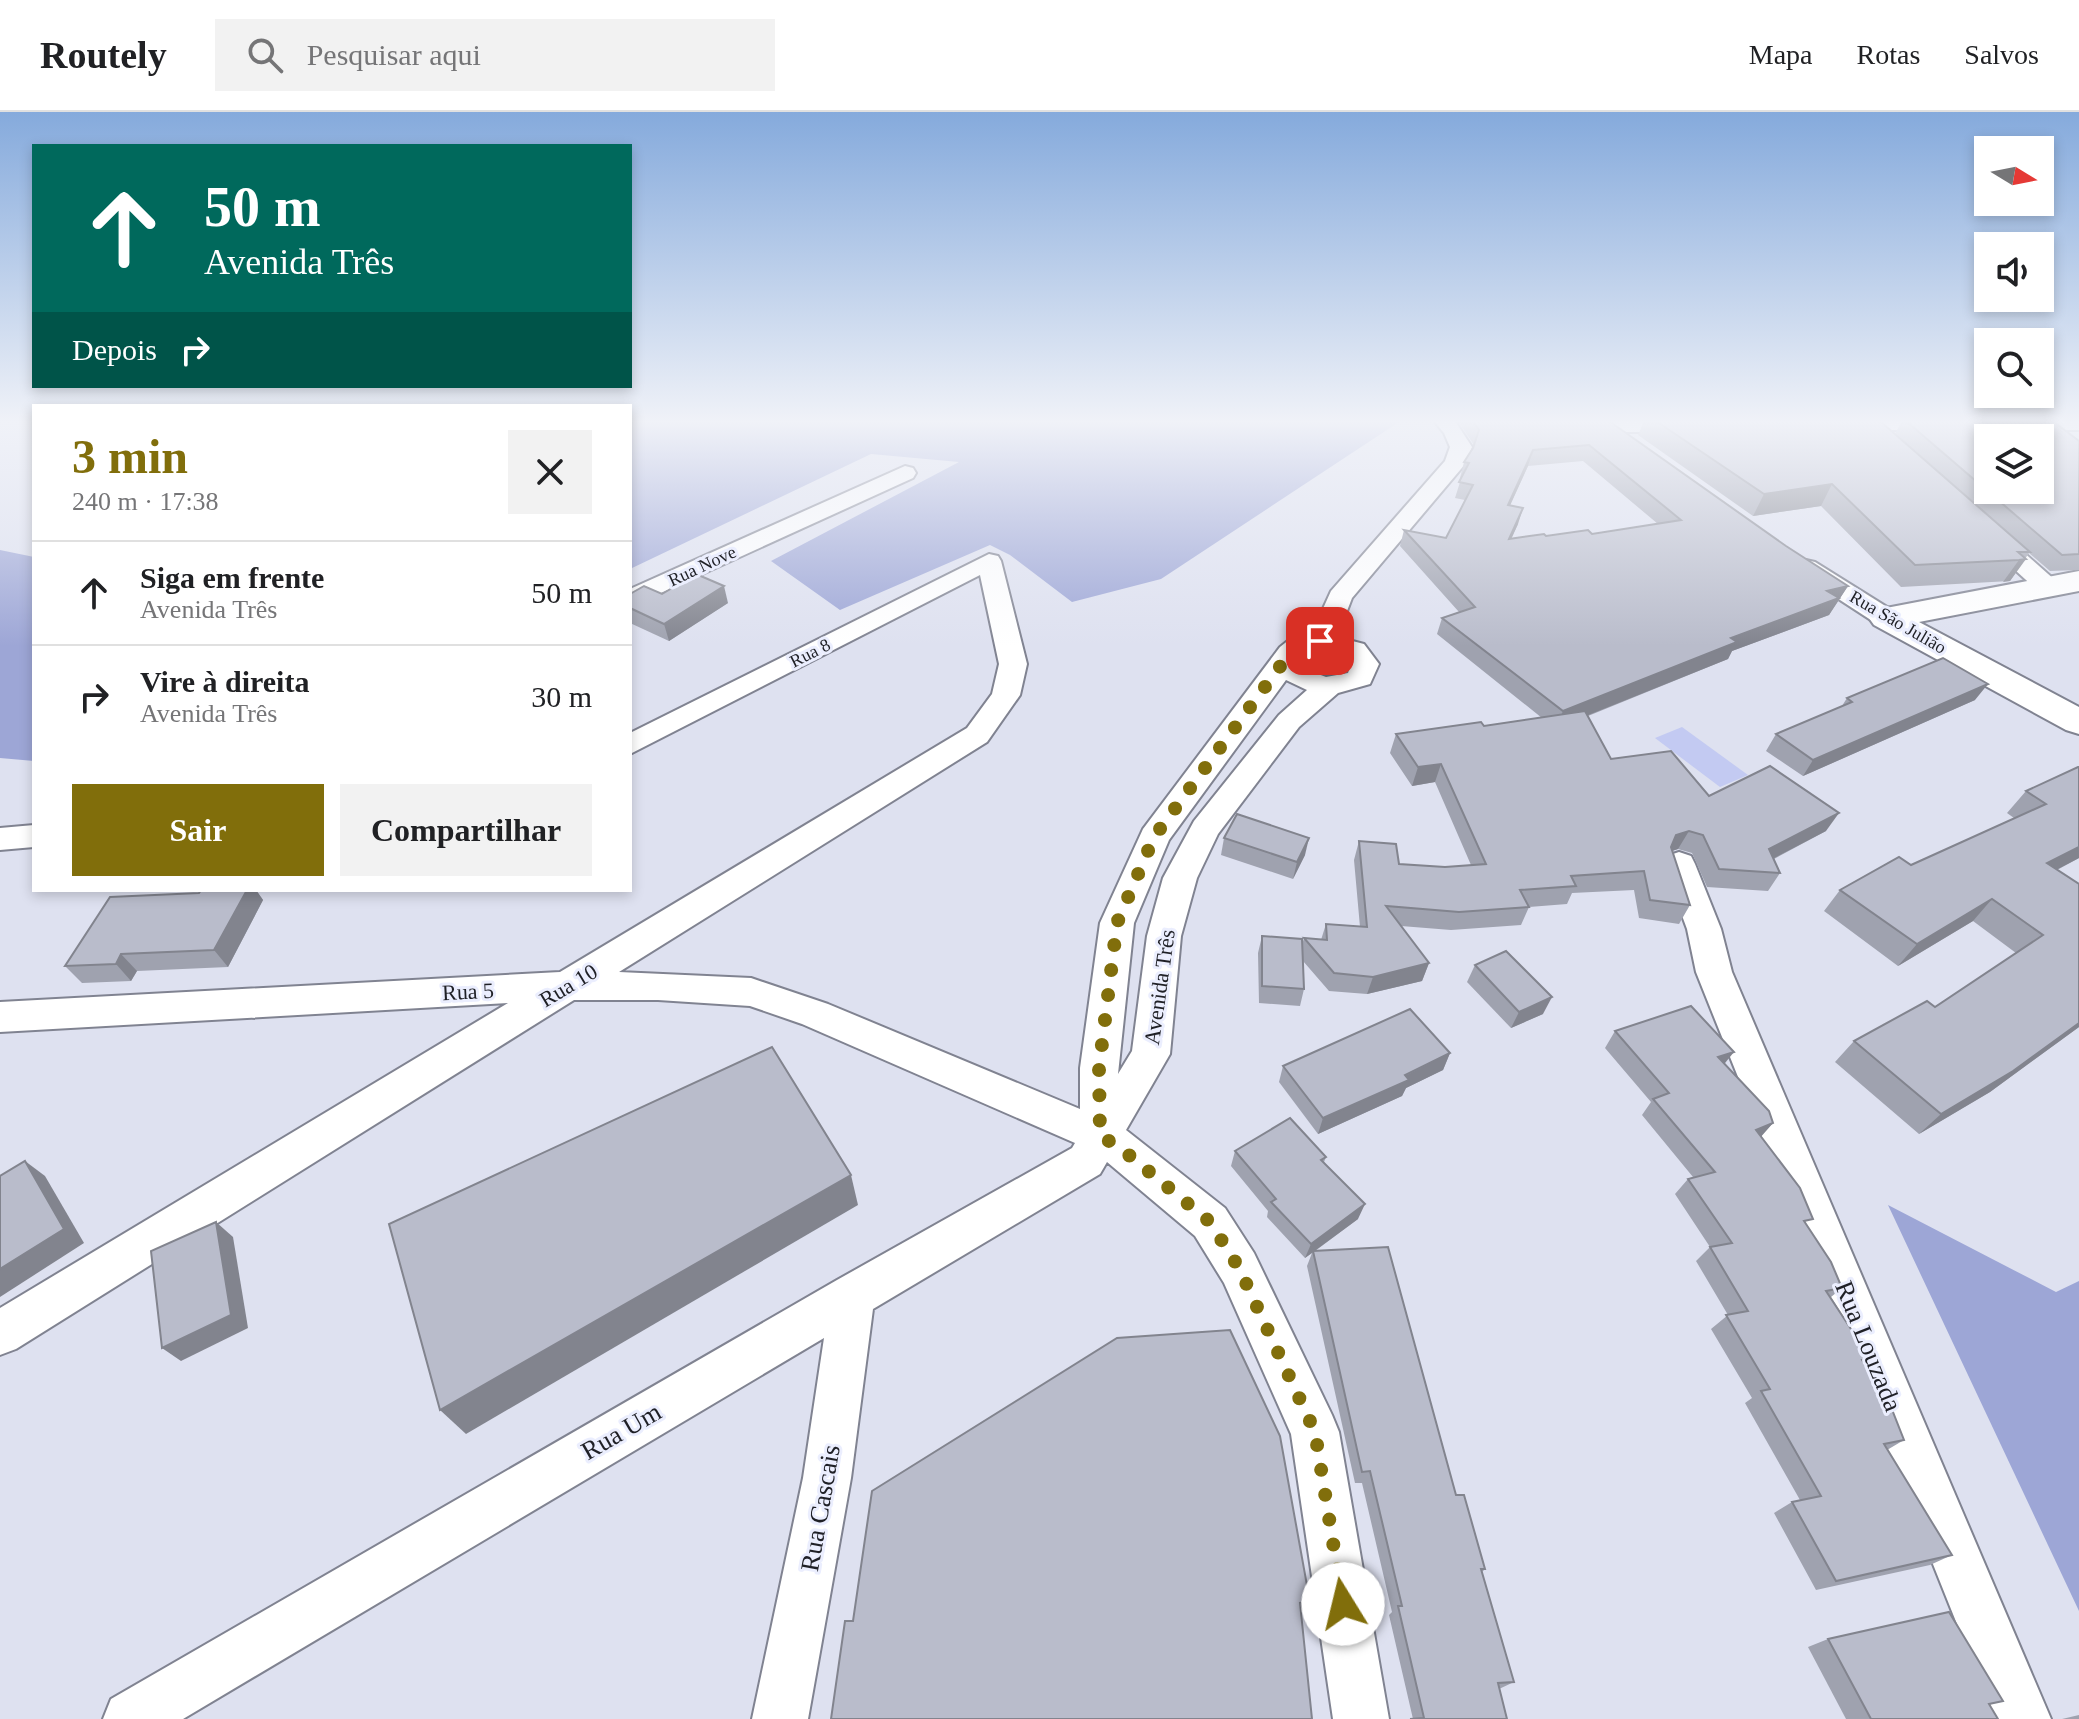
<!DOCTYPE html>
<html lang="pt">
<head>
<meta charset="utf-8">
<style>
	:root { --surface:#fff; --page:#f2f2f2; --text:#202124; --muted:#757577; --line:#e0e0e0; --accent:#816e0b }
	body { margin:0; font-family:Georgia,serif; background:var(--page); color:var(--text); height:100vh; display:flex; flex-direction:column; font-size:30px; white-space:nowrap }
	* { box-sizing:border-box; margin:0 }
	p { font-size:26px; color:var(--muted) }
	.icon { flex:none; width:44px; height:44px; fill:none; stroke:currentColor; stroke-width:2; stroke-linecap:round; stroke-linejoin:round }
	.map { position:relative; flex:1; overflow:hidden }
	.side { position:absolute; left:32px; top:292px; width:600px; height:488px; display:flex; flex-direction:column; background:var(--surface); border-radius:0px; box-shadow:0 4px 12px #0003 }
	.side>* { flex:none }
	.guide { position:absolute; left:32px; top:32px; width:600px; height:244px; border-radius:0px; box-shadow:0 4px 12px #0003; background:#00695c; color:#fff; overflow:hidden }
	.needle { width:52px; rotate:100deg }
	.fabs { position:absolute; left:1974px; top:24px; display:grid; gap:16px }
	.fabs a { display:grid; place-items:center; width:80px; height:80px; border-radius:0px; background:var(--surface); box-shadow:0 4px 12px #0003; font-size:40px }
	.pin { position:absolute; display:grid; place-items:center; width:68px; height:68px; color:#fff; margin:-34px; border-radius:16px; box-shadow:0 4px 12px #0006 }
	.me { position:absolute; width:88px; margin:-44px; rotate:351deg; stroke-linejoin:round; filter:drop-shadow(0 0 6px #0008) }
	.turn { display:flex; align-items:center; gap:28px; height:168px; padding:0 40px; font-size:36px }
	.turn .icon { width:104px; height:104px; stroke-width:2.5 }
	.turn b { display:block; font-size:56px; line-height:68px }
	.then { display:flex; align-items:center; height:76px; padding:0 40px; background:#0003; gap:16px; font-size:30px }
	.round { display:grid; place-items:center; flex:none; width:84px; height:84px; border-radius:0px; background:var(--page) }
	.overview { display:flex; align-items:center; justify-content:space-between; height:136px; padding:0 40px }
	h1 { font-size:48px; font-weight:800; line-height:60px; color:var(--accent) }
	.button { display:flex; gap:16px; margin-top:auto; padding:16px 40px }
	.button a { flex:1; height:92px; border-radius:0px; background:var(--accent); color:#fff; font-size:32px; font-weight:800; line-height:92px; text-align:center }
	.button a+a { background:var(--page); color:var(--text) }
	ul { padding:0; list-style:none }
	li { display:flex; align-items:center; gap:24px; height:104px; padding:0 40px; border-top:2px solid var(--line) }
	li div { flex:1 }
	li b { display:block; font-size:30px }
	li em { font-style:normal }
	header { display:flex; align-items:center; gap:48px; box-sizing:border-box; height:112px; padding:0 40px; background:var(--surface); border-bottom:2px solid var(--line) }
	header strong { font-size:38px }
	nav { display:flex; gap:44px; margin-inline-start:auto; font-size:28px }
	.search { width:560px; height:72px; background:var(--page); display:flex; align-items:center; gap:20px; box-sizing:border-box; padding:0 28px; border-radius:0px; color:var(--muted); font-size:30px }
	.map>svg:first-child { display:block }
	.green { fill:#c3caf2 }
	.forest { fill:#9da6d6 }
	.lines { fill:none; stroke-linecap:round; stroke-linejoin:round }
	.street-casing { stroke:#808391; stroke-width:4 }
	.secondary-casing { stroke:#808391; stroke-width:4 }
	.street { fill:#fff; fill-rule:evenodd }
	.secondary { fill:#fff; fill-rule:evenodd }
	.wall { fill:#9fa2af; fill-rule:evenodd }
	.shaded-wall { fill:#82848e }
	.building { fill:#b9bccb; stroke:#82848e; stroke-width:2; fill-rule:evenodd }
	.route { stroke:#816e0b; stroke-width:14; stroke-dasharray:0 25.2 }
	.labels { text-anchor:middle; stroke-width:6; stroke-linejoin:round; paint-order:stroke }
	.far-street-label { font-size:18px; fill:#1f2026; stroke:#ebeefe }
	.street-label { font-size:22px; fill:#1f2026; stroke:#ebeefe }
	.near-street-label { font-size:26px; fill:#1f2026; stroke:#ebeefe }
</style>
</head>
<body>
<header>
<strong>Routely</strong>
<div class="search"><svg class="icon" aria-label="search" viewBox="0 0 24 24"><circle cx="10" cy="10" r="6"/><path d="M15 15l6 6"/></svg>Pesquisar aqui</div>
<nav><a>Mapa</a><a>Rotas</a><a>Salvos</a></nav>
</header>
<div class="map">
<svg width="2079" height="1607" viewBox="0 0 2079 1607">
	<rect width="100%" height="100%" fill="#dee1f0"/>
	<!-- green -->
	<path class="green" d="M1682,615L1748,663L1720,675L1655,626Z"/>
	<!-- forest -->
	<g class="forest">
		<path d="M630,309H1398L1399,310L1161,467L1072,490L1010,443L990,433L840,498L771,449L959,350L871,342L630,457Z"/>
		<path d="M0,438L34,445V649L0,646Z"/>
		<path d="M1888,1093L2056,1180L2079,1169V1499Z"/>
	</g>
	<g class="lines">
		<defs>
			<g id="street">
				<path d="M1434,309H1455L1472,335L1466,351L1352,486L1337,525L1364,532L1379,552L1370,572L1338,581L1299,615L1218,722L1197,766L1181,824L1170,942L1126,1018L1225,1096L1254,1141L1332,1303L1339,1320L1389,1607H1333L1291,1322L1224,1171L1195,1124L1107,1050L1100,1062L873,1197L851,1366L808,1607H752L803,1366L824,1226L183,1607H103L111,1587L837,1168L1072,1036L1075,1031L802,912L750,894L658,888H574L16,1237L0,1243V1196L508,891L0,920V890L560,860L967,616L992,582L999,552L980,463L630,642V621L989,442L998,444L1001,449L1027,552L1020,583L987,630L619,860L751,866L828,892L1080,997V956L1100,811L1143,717L1280,535L1290,527L1311,523L1331,479L1445,349L1450,335L1444,321ZM1320,537L1344,544L1351,552L1348,561L1326,565L1305,557L1303,543ZM1286,568L1307,578L1279,603L1194,709L1163,766L1147,824L1132,939L1118,962L1134,811L1169,728Z"/>
				<path d="M1603,309H1690L1698,314L1687,320H1606L1595,314Z"/>
				<path d="M1831,309H1955L1957,312L1947,318H1839L1832,316L1829,312Z"/>
				<path d="M2003,309H2079V318H2011L2004,316L2001,312Z"/>
				<path d="M905,354L913,356L916,361L913,366L630,495V477Z"/>
				<path d="M1989,415L1997,417L2056,469L2060,474L2056,479H2038L1981,427L1977,422L1981,417Z"/>
				<path d="M1806,448L1815,450L1895,500L1899,506L1895,512H1877L1797,460L1794,455L1797,450Z"/>
				<path d="M34,713V735L0,738V716Z"/>
				<path d="M1679,740L1691,744L1695,752L1721,817L1732,860L2051,1607H1995L1696,860L1687,817L1663,752L1667,744Z"/>
			</g>
			<path id="secondary" d="M2079,459V479L1919,510L2079,595V622L2066,618L1874,513L1869,506L1874,499L1886,496Z"/>
		</defs>
		<!-- street casing -->
		<use href="#street" class="street-casing"/>
		<!-- secondary casing -->
		<use href="#secondary" class="secondary-casing"/>
		<!-- street -->
		<use href="#street" class="street"/>
		<!-- secondary -->
		<use href="#secondary" class="secondary"/>
	</g>
	<!-- wall -->
	<g class="wall">
		<path d="M1458,309H1609L1786,434L1848,474L1829,503L1732,539L1728,547L1588,604L1611,647L1709,684L1826,719L1774,747L1780,761L1768,779L1707,775L1692,741L1678,737L1672,739L1690,793L1679,812L1639,806L1634,778L1572,781L1567,792L1529,795L1521,813L1451,818L1401,814L1429,851L1422,869L1367,882L1329,879L1303,849L1304,877L1300,894L1259,891L1258,841L1262,824L1302,833L1304,826L1321,828L1326,812L1360,815L1354,748L1359,729L1399,752L1445,755L1471,753L1435,670L1412,674L1390,641L1396,622L1484,614L1542,606L1437,522L1442,506L1459,500L1400,434L1404,418L1446,426L1465,388L1455,386L1461,367L1460,366L1464,350L1474,333ZM1583,349L1658,412L1592,422L1511,427L1518,412L1510,393L1528,354Z"/>
		<path d="M1644,309H1880L1895,322L1902,309H2053L2079,329V458L2050,459L2029,441L2010,469L1901,475L1821,394L1753,404L1638,323Z"/>
		<path d="M630,482H662L728,491L669,529L630,511Z"/>
		<path d="M1847,586L1975,588L1803,664L1766,639L1776,622L1842,594Z"/>
		<path d="M2078,655L2079,746L2057,758L2079,772V915L1990,980L1919,1022L1835,950L1854,929L1935,895L2016,841L1973,809L1898,854L1824,799L1840,778L1911,753L2014,706L2007,701L2026,679Z"/>
		<path d="M1224,726L1305,743L1293,767L1221,743Z"/>
		<path d="M201,778H256L263,788L228,855L137,859L131,869L82,871L65,854L199,781Z"/>
		<path d="M1475,853L1543,902L1511,916L1467,870Z"/>
		<path d="M1615,919L1724,952L1773,1011L1761,1024L1806,1113L1842,1176L1831,1185L1870,1246L1864,1251L1904,1328L1887,1338L1952,1443L1930,1453L1816,1478L1774,1401L1792,1390L1800,1388L1745,1291L1752,1286L1711,1217L1728,1203L1696,1149L1710,1135L1675,1082L1688,1067L1693,1065L1642,1003L1651,990L1605,936Z"/>
		<path d="M1450,941L1443,958L1406,976L1402,984L1318,1022L1279,970L1283,954Z"/>
		<path d="M1235,1039L1326,1045L1324,1050L1358,1107L1315,1139L1456,1383L1485,1457L1482,1460L1514,1570L1499,1577L1507,1607H1413L1389,1503L1392,1500L1362,1371H1355L1307,1154L1312,1141L1305,1146L1267,1105L1268,1099L1231,1054Z"/>
		<path d="M1310,1490L1303,1499H1300L1312,1607L853,1509Z"/>
		<path d="M1828,1527L1990,1593L1998,1607H1846L1808,1535Z"/>
		<path d="M2079,1603V1607H2062Z"/>
	</g>
	<!-- shaded-wall -->
	<g class="shaded-wall">
		<path d="M1533,338L1528,354L1503,409L1508,393Z"/>
		<path d="M1832,372L1821,394L1753,404L1764,382Z"/>
		<path d="M1523,396L1518,412L1504,443L1509,427Z"/>
		<path d="M2026,447L2010,469L2003,470L2019,448Z"/>
		<path d="M724,474L728,491L669,529L664,512Z"/>
		<path d="M1848,474L1829,503L1732,539L1728,547L1556,616L1563,599L1731,526L1827,479Z"/>
		<path d="M1988,572L1975,588L1803,664L1813,648Z"/>
		<path d="M1441,652L1435,670L1412,674L1418,655Z"/>
		<path d="M1839,701L1826,719L1757,755L1769,737Z"/>
		<path d="M1689,719L1678,737L1666,741L1676,723Z"/>
		<path d="M1309,726L1305,743L1293,767L1297,750Z"/>
		<path d="M2079,735V746L2027,773L2047,751Z"/>
		<path d="M247,778H256L263,788L228,855L214,838Z"/>
		<path d="M1992,787L1973,809L1898,854L1917,832Z"/>
		<path d="M121,842L137,859L131,869L116,852Z"/>
		<path d="M1429,851L1422,869L1367,882L1373,865Z"/>
		<path d="M1552,885L1543,902L1511,916L1519,900Z"/>
		<path d="M2079,911V915L1990,980L1919,1022L1941,1002Z"/>
		<path d="M1734,940L1721,956L1718,945Z"/>
		<path d="M1450,941L1443,958L1406,976L1402,984L1318,1022L1323,1006Z"/>
		<path d="M1773,1011L1759,1027L1756,1018Z"/>
		<path d="M25,1049L45,1064L84,1131L0,1185V1157Z"/>
		<path d="M851,1063L858,1093L466,1322L440,1298Z"/>
		<path d="M1365,1092L1358,1107L1305,1146L1311,1132Z"/>
		<path d="M216,1110L233,1125L248,1216L181,1249L162,1236Z"/>
	</g>
	<!-- building -->
	<g class="building">
		<path d="M1473,309H1609L1786,434L1848,474L1827,479L1839,486L1731,526L1737,530L1563,599L1442,506L1475,495L1404,418L1446,426L1473,373L1459,370L1469,351L1464,350L1473,336L1479,318ZM1589,333L1681,408L1592,422L1588,418L1546,424L1544,422L1509,427L1523,396L1508,393L1533,338Z"/>
		<path d="M1656,309H1880L2030,440H2018L2026,447L2019,448L1915,453L1832,372L1764,382Z"/>
		<path d="M1906,309H2053L2079,329V442L2062,443ZM1988,326H2040V378H1988Z"/>
		<path d="M696,462L724,474L664,512L630,496V482L644,474L662,482Z"/>
		<path d="M1943,546L1988,572L1813,648L1776,622L1852,590L1847,586Z"/>
		<path d="M1585,599L1611,647L1671,639L1709,684L1770,654L1839,701L1769,737L1780,761L1719,757L1703,723L1689,719L1676,723L1671,735L1690,793L1650,788L1644,759L1571,764L1576,774L1520,778L1529,795L1459,800L1386,794L1429,851L1373,865L1334,861L1304,826L1327,828L1326,812L1367,815L1359,729L1396,732L1399,752L1445,755L1486,752L1441,652L1418,655L1396,622L1481,610L1484,614Z"/>
		<path d="M2078,655H2079V735L2047,751L2079,772V911L2013,959L1941,1002L1854,929L1927,889L1935,895L2043,823L1992,787L1917,832L1840,778L1899,745L1911,753L2046,692L2026,679Z"/>
		<path d="M1237,702L1309,726L1297,750L1224,726Z"/>
		<path d="M201,778H247L214,838L121,842L116,852L65,854L110,785L199,781Z"/>
		<path d="M1262,824L1302,827L1304,877L1262,874Z"/>
		<path d="M1506,839L1552,885L1519,900L1475,853Z"/>
		<path d="M1691,894L1734,940L1718,945L1769,999L1773,1011L1756,1018L1800,1076L1813,1107L1804,1109L1831,1150L1842,1176L1826,1179L1870,1246L1862,1248L1889,1290L1904,1328L1884,1332L1952,1443L1836,1469L1792,1390L1821,1384L1761,1279L1770,1277L1726,1203L1748,1199L1710,1135L1732,1131L1688,1067L1715,1060L1653,987L1669,981L1615,919Z"/>
		<path d="M1410,897L1450,941L1405,963L1409,968L1323,1006L1283,954Z"/>
		<path d="M772,935L851,1063L440,1298L389,1112Z"/>
		<path d="M1290,1006L1326,1045L1321,1048L1365,1092L1311,1132L1271,1090L1276,1087L1235,1039Z"/>
		<path d="M25,1049L64,1117L0,1157V1064Z"/>
		<path d="M216,1110L231,1203L162,1236L151,1139Z"/>
		<path d="M1388,1135L1456,1383H1464L1485,1457H1481L1514,1570L1498,1571L1507,1607H1410L1424,1606L1398,1494H1402L1370,1359L1362,1360L1313,1139Z"/>
		<path d="M1230,1218L1280,1324L1310,1490L1300,1491L1312,1607H831L845,1509H853L872,1379L1117,1226Z"/>
		<path d="M1949,1500L2003,1589L1989,1592L1998,1607H1871L1828,1527Z"/>
	</g>
	<!-- sky -->
	<linearGradient id="sky" x2="0" y2="1"><stop stop-color="#85aadc"/><stop offset="0.58" stop-color="#f0f2f8"/><stop offset="1" stop-color="#f0f2f8" stop-opacity="0"/></linearGradient>
	<rect width="2079" height="534" fill="url(#sky)"/>
	<g class="lines">
		<!-- route -->
		<path class="route" d="M1320,529L1299,533L1290,541L1154,725L1117,811L1099,956L1100,1023L1124,1039L1210,1110L1239,1156L1315,1320L1343,1492"/>
	</g>
	<g class="labels">
		<!-- far-street labels -->
		<g class="far-street-label">
			<text transform="translate(702 454) rotate(-25)" y="6">Rua Nove</text>
			<text transform="translate(1898 510) rotate(30)" y="6">Rua São Julião</text>
			<text transform="translate(810 541) rotate(-27)" y="6">Rua 8</text>
		</g>
		<!-- street labels -->
		<g class="street-label">
			<text transform="translate(568 873) rotate(-31)" y="8">Rua 10</text>
			<text transform="translate(1159 875) rotate(-82)" y="8">Avenida Três</text>
			<text transform="translate(468 879) rotate(-3)" y="8">Rua 5</text>
		</g>
		<!-- near-street labels -->
		<g class="near-street-label">
			<text transform="translate(1869 1234) rotate(68)" y="9">Rua Louzada</text>
			<text transform="translate(621 1319) rotate(-30)" y="9">Rua Um</text>
			<text transform="translate(820 1396) rotate(-80)" y="9">Rua Cascais</text>
		</g>
	</g>
</svg>
<div class="fabs">
<a><svg class="needle" viewBox="-14 -14 28 28"><path d="M0-13l5 13h-10z" fill="#e53935"/><path d="M0 13l5-13h-10z" fill="#757577"/></svg></a>
<a><svg class="icon" aria-label="sound" viewBox="0 0 24 24"><path d="M4 9h4l5-4v14l-5-4H4zM17 9q2 3 0 6"/></svg></a>
<a><svg class="icon" aria-label="search" viewBox="0 0 24 24"><circle cx="10" cy="10" r="6"/><path d="M15 15l6 6"/></svg></a>
<a><svg class="icon" aria-label="layers" viewBox="0 0 24 24"><path d="M12 4l9 5-9 5-9-5zM3 14l9 5 9-5"/></svg></a>
</div>
<div class="pin" style="left:1320px;top:529px;background:#d93025"><svg class="icon" aria-label="arrive" viewBox="0 0 24 24"><path d="M6 21V4h12l-3 4 3 4H6"/></svg></div>
<svg class="me" style="left:1343px;top:1492px" viewBox="-20 -20 40 40"><circle r="19" fill="#fff"/><path d="M0-13L10 11 0 6-10 11z" fill="#816e0b"/></svg>
<div class="guide">
<div class="turn"><svg class="icon" aria-label="ahead" viewBox="0 0 24 24"><path d="M12 20V5M6 11l6-6 6 6"/></svg><div><b>50 m</b>Avenida Três</div></div>
<div class="then">Depois<svg class="icon" aria-label="right" viewBox="0 0 24 24"><path d="M7 20v-9h11M14 6l5 5-5 5"/></svg></div>
</div>
<section class="side">
<div class="overview"><div><h1>3 min</h1><p>240 m · 17:38</p></div><a class="round"><svg class="icon" aria-label="close" viewBox="0 0 24 24"><path d="M6 6l12 12M18 6L6 18"/></svg></a></div>
<ul>
<li><svg class="icon" aria-label="ahead" viewBox="0 0 24 24"><path d="M12 20V5M6 11l6-6 6 6"/></svg><div><b>Siga em frente</b><p>Avenida Três</p></div><em>50 m</em></li>
<li><svg class="icon" aria-label="right" viewBox="0 0 24 24"><path d="M7 20v-9h11M14 6l5 5-5 5"/></svg><div><b>Vire à direita</b><p>Avenida Três</p></div><em>30 m</em></li>
</ul>
<div class="button"><a>Sair</a><a>Compartilhar</a></div>
</section>
</div>
</body>
</html>
